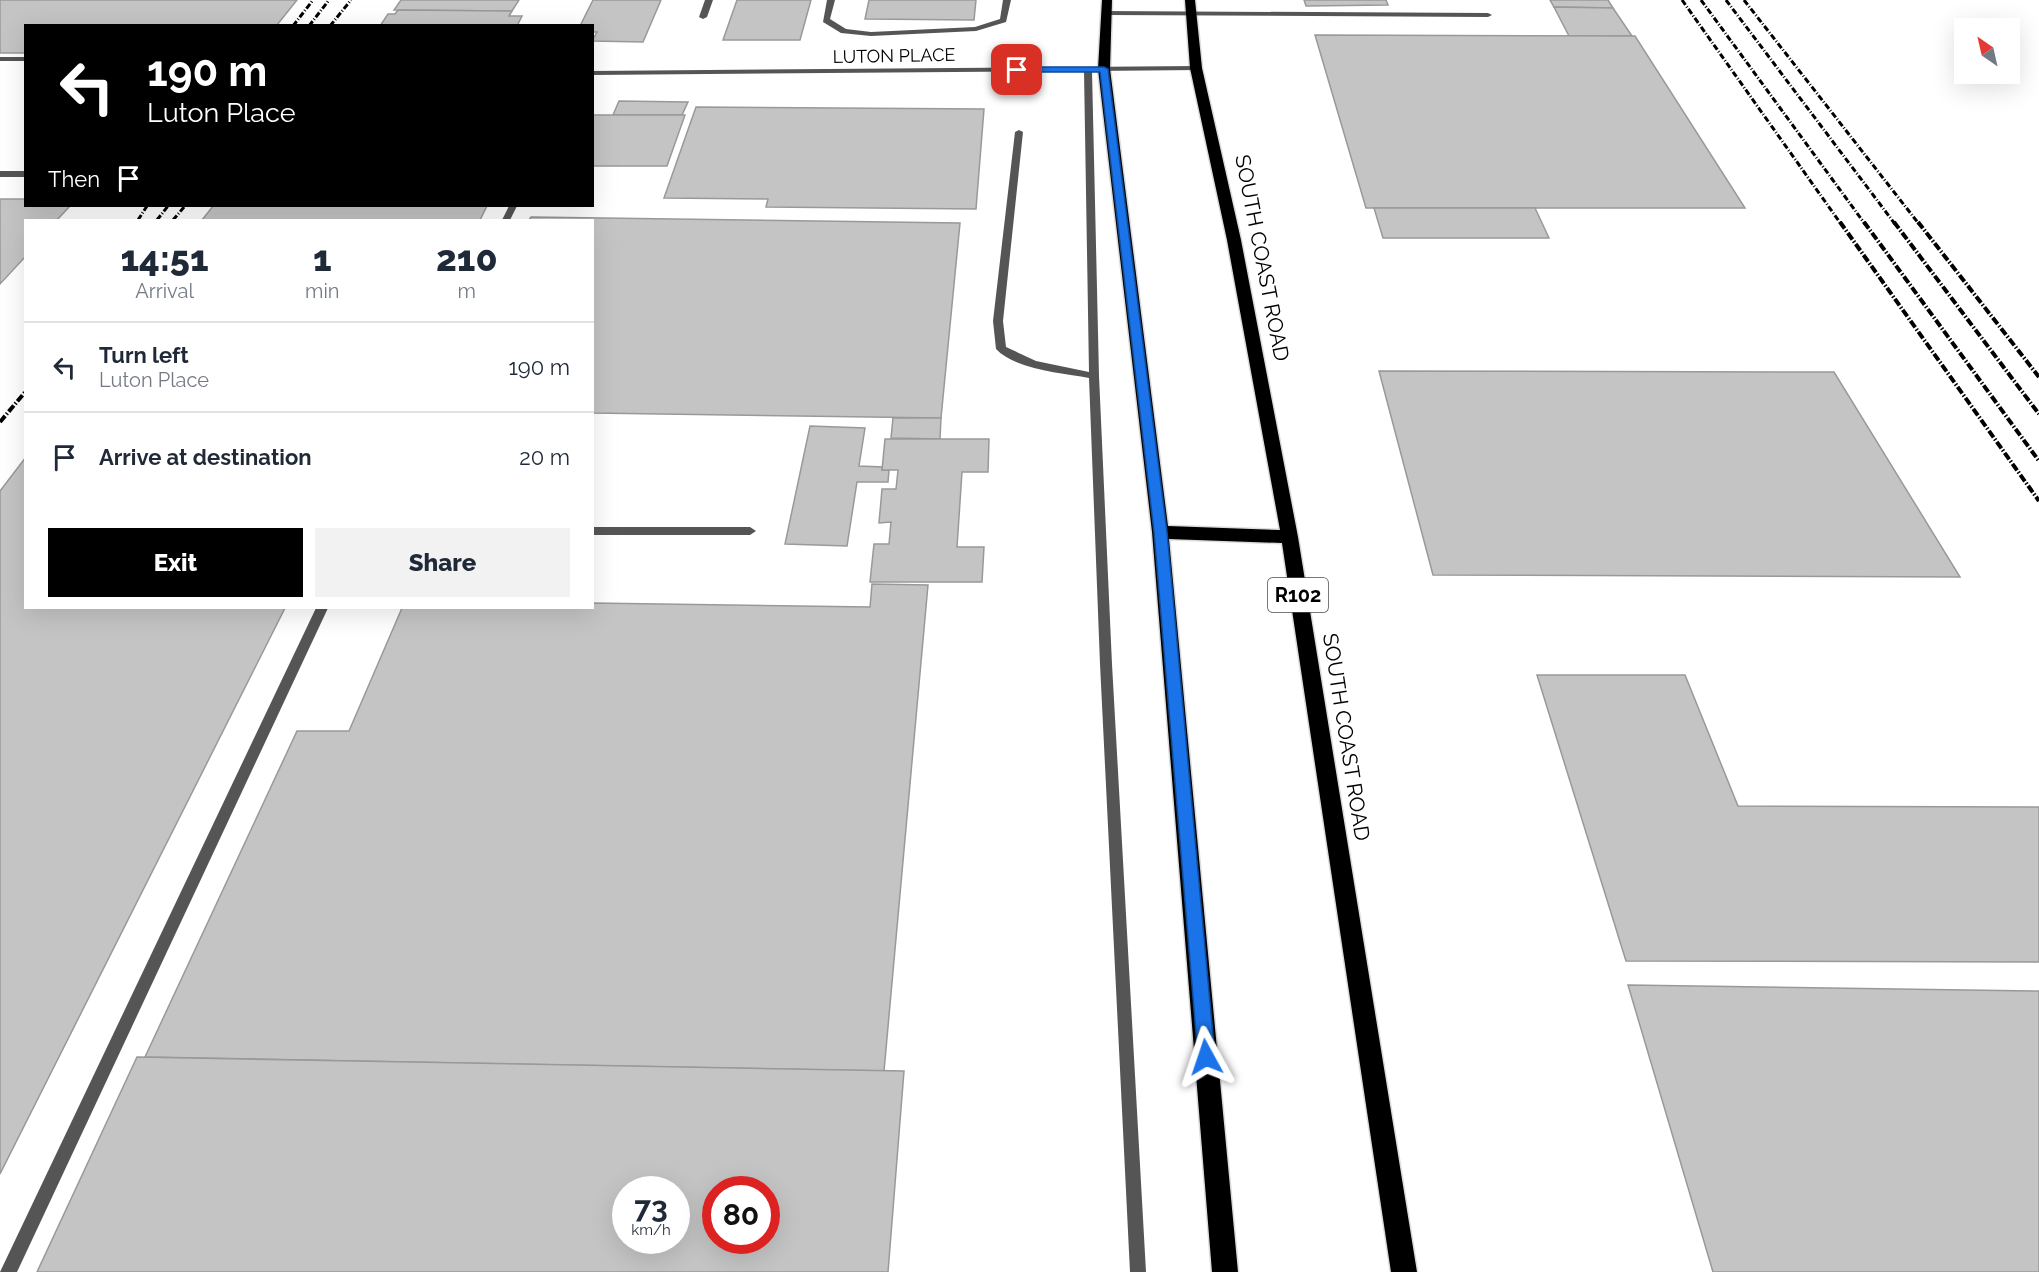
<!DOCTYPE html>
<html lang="en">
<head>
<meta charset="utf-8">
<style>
	:root { --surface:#fff; --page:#f2f2f3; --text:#1f2937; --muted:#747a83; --line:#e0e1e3; --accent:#000 }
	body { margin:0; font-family:Raleway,sans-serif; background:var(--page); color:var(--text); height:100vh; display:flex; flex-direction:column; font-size:22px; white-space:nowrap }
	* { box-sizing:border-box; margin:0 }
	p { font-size:20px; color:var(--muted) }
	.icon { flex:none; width:33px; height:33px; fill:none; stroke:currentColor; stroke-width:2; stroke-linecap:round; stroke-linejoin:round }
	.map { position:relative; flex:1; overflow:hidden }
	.drawer { position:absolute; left:24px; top:219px; width:570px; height:390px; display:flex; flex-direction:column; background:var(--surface); border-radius:0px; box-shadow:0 6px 24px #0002 }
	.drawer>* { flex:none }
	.hud { position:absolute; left:24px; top:24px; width:570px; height:183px; border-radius:0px; box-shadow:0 6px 24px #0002; background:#000; color:#fff; overflow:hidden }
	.needle { width:39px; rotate:326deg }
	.tools { position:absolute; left:1954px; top:18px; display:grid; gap:12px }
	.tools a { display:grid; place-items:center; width:66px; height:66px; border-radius:0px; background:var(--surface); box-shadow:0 6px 24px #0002; font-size:30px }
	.speed { position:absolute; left:612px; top:1176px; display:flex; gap:12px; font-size:30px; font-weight:700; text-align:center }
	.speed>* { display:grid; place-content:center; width:78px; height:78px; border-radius:50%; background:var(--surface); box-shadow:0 6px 24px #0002; line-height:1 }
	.speed small { font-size:15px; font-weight:400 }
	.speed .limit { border:9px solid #d22; background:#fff; color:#111 }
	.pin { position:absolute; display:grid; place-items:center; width:51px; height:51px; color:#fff; margin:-26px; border-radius:12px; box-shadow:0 3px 9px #0006 }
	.me { position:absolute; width:66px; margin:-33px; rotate:355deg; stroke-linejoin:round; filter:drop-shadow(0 0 4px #0008) }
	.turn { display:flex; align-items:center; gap:21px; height:126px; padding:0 24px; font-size:27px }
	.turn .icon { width:78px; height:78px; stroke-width:2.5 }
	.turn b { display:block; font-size:42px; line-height:51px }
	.then { display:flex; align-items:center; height:57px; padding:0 24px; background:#0003; gap:12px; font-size:22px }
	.eta { display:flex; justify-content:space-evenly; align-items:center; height:102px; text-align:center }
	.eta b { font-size:36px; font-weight:800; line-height:42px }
	.cta { display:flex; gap:12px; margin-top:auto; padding:12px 24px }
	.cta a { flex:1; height:69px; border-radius:0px; background:var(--accent); color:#fff; font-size:24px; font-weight:800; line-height:69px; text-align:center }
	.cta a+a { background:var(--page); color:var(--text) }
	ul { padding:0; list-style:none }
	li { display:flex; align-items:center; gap:18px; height:90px; padding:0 24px; border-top:2px solid var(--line) }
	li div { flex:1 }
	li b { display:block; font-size:22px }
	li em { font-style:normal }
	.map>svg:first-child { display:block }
	.building { fill:#c4c4c4; stroke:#999; stroke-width:1.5; fill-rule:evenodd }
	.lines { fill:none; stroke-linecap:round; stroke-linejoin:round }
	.highway-casing { stroke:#dbdbdb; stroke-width:3 }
	.lane { fill:#555; fill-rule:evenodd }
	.highway { fill:#000; fill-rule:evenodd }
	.rail-far1 { stroke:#000; stroke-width:3; stroke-dasharray:6 2 1 2; stroke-linecap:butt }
	.rail { stroke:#000; stroke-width:4; stroke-dasharray:8 2 1.5 2; stroke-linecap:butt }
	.route { fill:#1a73e8; stroke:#114b97; stroke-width:1.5 }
	.labels { text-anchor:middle; stroke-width:4.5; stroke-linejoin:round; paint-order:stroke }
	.far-street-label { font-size:18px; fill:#000; stroke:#fff }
	.shield { fill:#fff; stroke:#4c4c4c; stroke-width:1.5 }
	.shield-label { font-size:20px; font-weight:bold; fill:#000 }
	.street-label { font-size:21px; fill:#000; stroke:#fff }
</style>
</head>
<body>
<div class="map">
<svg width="2039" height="1272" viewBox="0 0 2039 1272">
	<rect width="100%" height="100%" fill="#fff"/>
	<!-- building -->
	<g class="building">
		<path d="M0,0H297L277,25L26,26V53H0Z"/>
		<path d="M401,0H519L512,11L394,10Z"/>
		<path d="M593,0H661L643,42L592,41L597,32H592V26H580Z"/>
		<path d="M737,0H811L800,40H723Z"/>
		<path d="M869,0H976L974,20L865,19Z"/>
		<path d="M1304,0H1386L1388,5L1306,6Z"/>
		<path d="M1550,0H1608L1613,8L1554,7Z"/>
		<path d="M1554,7L1613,8L1632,36H1569Z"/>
		<path d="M398,10L512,11L509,16H522L517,26H380L388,14H395Z"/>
		<path d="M1315,35L1635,36L1745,208H1366Z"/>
		<path d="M619,101L688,102L682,115H613Z"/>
		<path d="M696,107L984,109L976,209L766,207L768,199L664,198Z"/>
		<path d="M592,115H685L667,166H592Z"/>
		<path d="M0,199H26V206H70L57,220H26V256L0,284Z"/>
		<path d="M213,206H487L480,220H202Z"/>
		<path d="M1374,208H1535L1549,238H1383Z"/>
		<path d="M531,217L960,223L941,418L592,413V220H529Z"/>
		<path d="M1379,371L1834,372L1960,577L1433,575Z"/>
		<path d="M893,418H941L940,439L891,438Z"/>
		<path d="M810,426L865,428L859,466L883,467L882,470H889L888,482H857L847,546L785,544Z"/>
		<path d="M885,439H989L988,472H962L957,547H984L982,582H870L874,544H889L891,522L879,523L882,489H896L898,470H882Z"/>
		<path d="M26,457V608H285L0,1174V491Z"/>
		<path d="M872,584L928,585L884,1071L145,1057L297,731H349L402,608H592V603L870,607Z"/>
		<path d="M1537,675H1685L1738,806L2039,807V962L1626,961Z"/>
		<path d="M1628,985L2039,991V1272H1713Z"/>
		<path d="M137,1057L904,1071L888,1272H37ZM626,1190H676V1240H626ZM716,1190H766V1240H716Z"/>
	</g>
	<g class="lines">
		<defs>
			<path id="highway" d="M1102,0H1112L1110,69L1168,526L1280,530L1227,240L1190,68L1185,0H1195L1202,68L1241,240L1298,537L1417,1272H1391L1282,543L1169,539L1238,1272H1212L1152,532L1098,69Z"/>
		</defs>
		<!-- highway casing -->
		<use href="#highway" class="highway-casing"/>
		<!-- lane -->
		<g class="lane">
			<path d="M705,0H713L707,17L703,19L699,17Z"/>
			<path d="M827,0H835L830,19L846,29L871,32L975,27L1000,19L1003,0H1011L1006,22L976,31L871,36L841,33L823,22Z"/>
			<path d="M1103,11L1488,13L1492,15L1488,17L1106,15H1103Z"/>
			<rect x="0" y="57" width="26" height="4"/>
			<path d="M1196,66L1200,68L1199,70L1092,71L1099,376L1112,664L1146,1272H1130L1100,664L1089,378C1062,373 1016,370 996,349L993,321L1015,132L1019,130L1023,132L1003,321L1006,347L1036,361L1089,372L1084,71L592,75V71Z"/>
			<rect x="0" y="171" width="26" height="6"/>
			<path d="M509,206H517L510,220H502Z"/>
			<path d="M592,527H750L756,531L750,535H592Z"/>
			<path d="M316,608H328L17,1272H0Z"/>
		</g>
		<!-- highway -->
		<use href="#highway" class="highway"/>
		<!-- rail-far1 -->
		<g class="rail-far1">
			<path d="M1682,0L1841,224"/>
			<path d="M1701,0L1865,224"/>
			<path d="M1726,0L1895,224"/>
			<path d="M1744,0L1919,224"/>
			<path d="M293,26L313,0"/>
			<path d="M309,26L329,0"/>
			<path d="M330,26L351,0"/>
			<path d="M138,220L147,206"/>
			<path d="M157,220L168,206"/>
			<path d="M173,220L185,206"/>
		</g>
		<!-- rail -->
		<g class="rail">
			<path d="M1840,222L2039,501"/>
			<path d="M1864,222L2039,461"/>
			<path d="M1894,222L2039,414"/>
			<path d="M1918,222L2039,377"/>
			<path d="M0,422L26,391"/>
		</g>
	</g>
	<!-- route -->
	<path class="route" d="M1017,67H1104L1108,69L1167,532L1215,1057L1213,1063L1206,1066L1200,1063L1198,1057L1154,532L1100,72H1014L1013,70Z"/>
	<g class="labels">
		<!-- far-street labels -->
		<g class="far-street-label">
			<text transform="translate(894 56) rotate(-1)" y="6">LUTON PLACE</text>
		</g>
		<!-- shield labels -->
		<rect class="shield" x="1268" y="578" width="60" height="34" rx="4.5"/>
		<g class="shield-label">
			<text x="1298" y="602">R102</text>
		</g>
		<!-- street labels -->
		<g class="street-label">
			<text transform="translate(1262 258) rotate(79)" y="7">SOUTH COAST ROAD</text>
			<text transform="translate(1346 737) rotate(81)" y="7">SOUTH COAST ROAD</text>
		</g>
	</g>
</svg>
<div class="tools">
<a><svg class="needle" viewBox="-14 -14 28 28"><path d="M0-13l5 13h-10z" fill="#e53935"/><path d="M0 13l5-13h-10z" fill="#747a83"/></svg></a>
</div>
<div class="speed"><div>73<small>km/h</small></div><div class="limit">80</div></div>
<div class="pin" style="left:1017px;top:70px;background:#d93025"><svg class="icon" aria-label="arrive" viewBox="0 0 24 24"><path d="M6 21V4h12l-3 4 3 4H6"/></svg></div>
<svg class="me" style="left:1206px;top:1057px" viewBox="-20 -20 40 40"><path d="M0-17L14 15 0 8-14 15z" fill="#1a73e8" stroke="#fff" stroke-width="4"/></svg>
<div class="hud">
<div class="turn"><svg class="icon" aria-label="left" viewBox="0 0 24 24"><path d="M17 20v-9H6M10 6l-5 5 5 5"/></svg><div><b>190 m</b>Luton Place</div></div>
<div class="then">Then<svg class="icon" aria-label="arrive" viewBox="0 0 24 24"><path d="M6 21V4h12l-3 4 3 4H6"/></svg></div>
</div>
<section class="drawer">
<div class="eta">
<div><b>14:51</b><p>Arrival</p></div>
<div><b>1</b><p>min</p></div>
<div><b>210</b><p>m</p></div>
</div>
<ul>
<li><svg class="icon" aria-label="left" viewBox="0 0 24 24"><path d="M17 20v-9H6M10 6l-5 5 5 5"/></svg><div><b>Turn left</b><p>Luton Place</p></div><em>190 m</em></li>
<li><svg class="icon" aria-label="arrive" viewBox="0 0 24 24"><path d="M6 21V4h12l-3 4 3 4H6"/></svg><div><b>Arrive at destination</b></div><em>20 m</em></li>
</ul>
<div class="cta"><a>Exit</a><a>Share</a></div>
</section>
</div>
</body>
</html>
